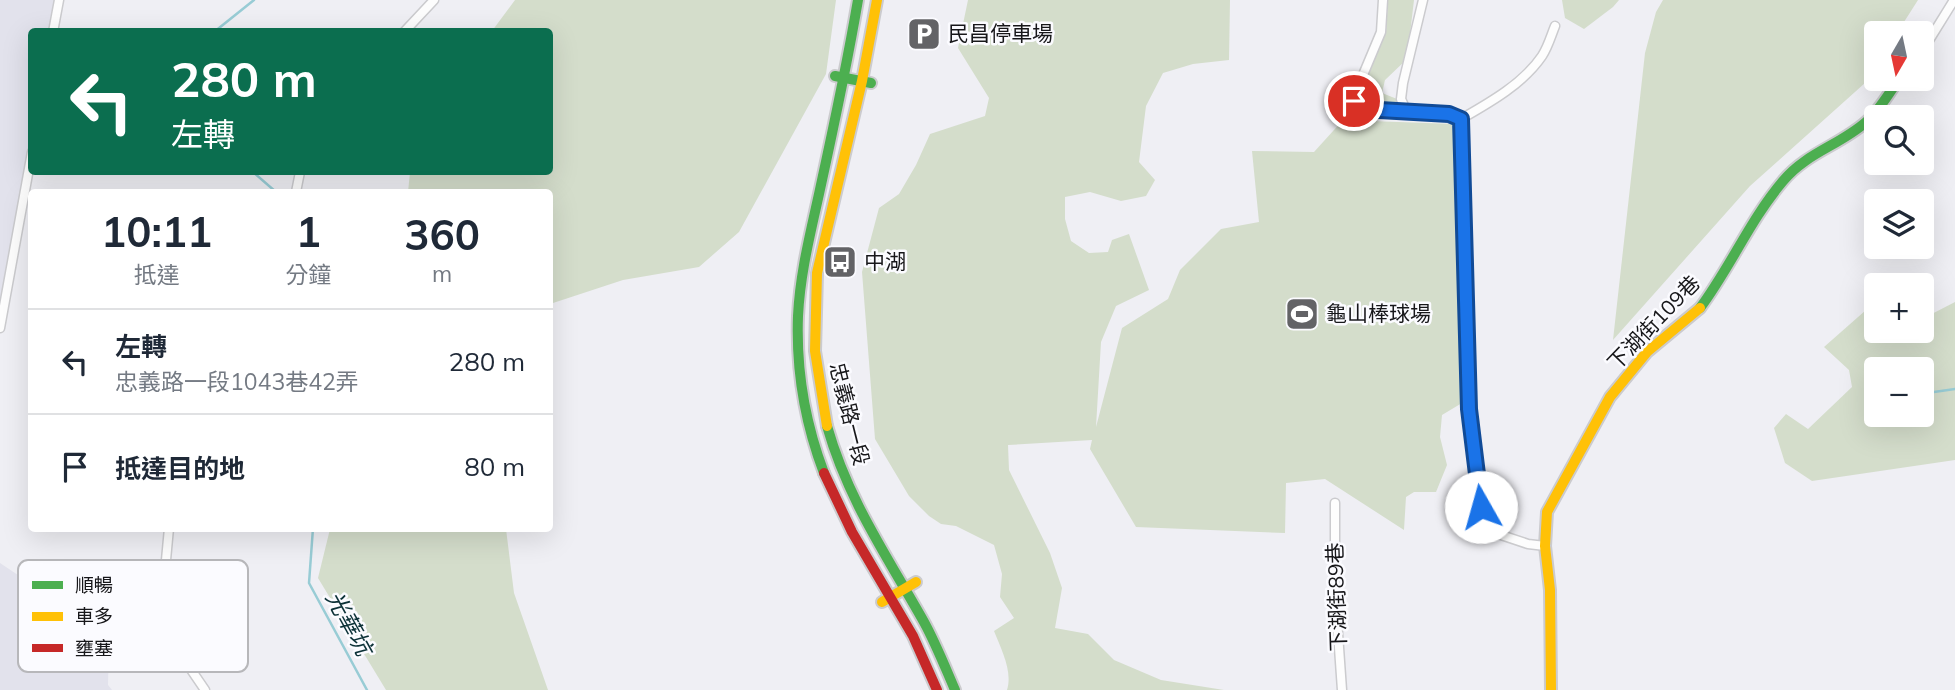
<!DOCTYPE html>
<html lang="zh-TW">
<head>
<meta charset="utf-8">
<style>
	:root { --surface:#fff; --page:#f6f6f7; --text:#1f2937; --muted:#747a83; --line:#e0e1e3 }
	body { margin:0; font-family:Mulish,"Noto Sans TC",sans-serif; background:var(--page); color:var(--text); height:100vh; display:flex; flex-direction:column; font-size:26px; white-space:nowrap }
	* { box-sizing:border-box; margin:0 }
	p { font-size:23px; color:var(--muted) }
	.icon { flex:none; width:38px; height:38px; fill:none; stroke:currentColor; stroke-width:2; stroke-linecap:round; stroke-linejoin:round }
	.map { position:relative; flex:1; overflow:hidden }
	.details { position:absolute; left:28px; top:189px; width:525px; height:343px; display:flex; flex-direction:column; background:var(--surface); border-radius:7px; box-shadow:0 7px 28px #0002 }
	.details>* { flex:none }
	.top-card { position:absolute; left:28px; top:28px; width:525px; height:147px; border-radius:7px; box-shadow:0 7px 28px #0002; background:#0b6e4f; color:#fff; overflow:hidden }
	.needle { width:46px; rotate:189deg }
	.controls { position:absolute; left:1864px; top:21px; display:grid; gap:14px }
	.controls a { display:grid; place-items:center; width:70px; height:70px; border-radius:7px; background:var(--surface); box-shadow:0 7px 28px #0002; font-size:35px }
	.pin { position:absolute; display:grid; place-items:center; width:60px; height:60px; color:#fff; margin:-30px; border:4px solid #fff; border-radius:50%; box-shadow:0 2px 7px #0007 }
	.me { position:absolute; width:77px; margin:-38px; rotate:353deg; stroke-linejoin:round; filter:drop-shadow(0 0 5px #0008) }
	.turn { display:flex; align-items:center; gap:24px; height:147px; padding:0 28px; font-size:32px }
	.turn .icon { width:91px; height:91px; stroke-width:2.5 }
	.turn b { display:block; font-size:49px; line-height:60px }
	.eta { display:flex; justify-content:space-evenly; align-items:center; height:119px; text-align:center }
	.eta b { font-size:42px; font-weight:700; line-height:49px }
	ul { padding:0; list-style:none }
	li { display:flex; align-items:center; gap:21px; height:105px; padding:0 28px; border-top:2px solid var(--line) }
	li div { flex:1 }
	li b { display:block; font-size:26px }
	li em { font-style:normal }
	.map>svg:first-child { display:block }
	.built { fill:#e2e2ec }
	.green { fill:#d4ddcb; fill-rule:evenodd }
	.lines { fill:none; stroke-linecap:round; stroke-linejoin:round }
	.stream { stroke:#98ccd5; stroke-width:2.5 }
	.street-casing { stroke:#cbcbce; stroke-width:11 }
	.fast-casing { stroke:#cbcbce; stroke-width:14 }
	.slow-casing { stroke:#cbcbce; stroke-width:14 }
	.jam-casing { stroke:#cbcbce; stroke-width:14 }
	.street { stroke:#fdfdfd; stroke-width:8 }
	.fast { stroke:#4caf50; stroke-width:10 }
	.slow { stroke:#ffc107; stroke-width:10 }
	.jam { stroke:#c62828; stroke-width:10 }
	.route-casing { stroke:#114b97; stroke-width:18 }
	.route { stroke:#1a73e8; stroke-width:12 }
	.labels { text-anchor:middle; stroke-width:5; stroke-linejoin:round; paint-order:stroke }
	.poi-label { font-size:21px; fill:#17171a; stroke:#fbfbff; text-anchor:start }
	.street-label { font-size:21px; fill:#17171a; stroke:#fbfbff }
	.water-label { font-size:23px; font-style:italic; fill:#0c3137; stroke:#fbfbff }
	.key { fill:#fbfbff; stroke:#b7b7ba; stroke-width:2 }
	.key-label { font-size:19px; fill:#17171a }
</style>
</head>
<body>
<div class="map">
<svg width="1955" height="690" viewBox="0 0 1955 690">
	<rect width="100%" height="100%" fill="#efeff4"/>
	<!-- built -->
	<g class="built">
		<path d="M0,0H56L51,31L32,32L31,137L0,310Z"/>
		<path d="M0,563L109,636L108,685L112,690H0Z"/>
	</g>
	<!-- green -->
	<g class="green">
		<path d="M515,0H836L826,74L739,232L699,267L623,280L550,304V192H408L410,172H550V32L492,31Z"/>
		<path d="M968,0H1230L1229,60L1193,64L1163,73L1146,106L1139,162L1155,180L1146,196L1121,201L1090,192L1065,197V219L1071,241L1089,253L1108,252L1112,240L1129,234L1149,290L1116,306L1101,342L1096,427L1122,328L1168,299L1180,270L1221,229L1259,222L1252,151L1314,152L1343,120L1454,124L1462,403L1442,415L1440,437L1447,465L1436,492H1414L1406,497L1404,530L1325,479L1286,483L1285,533L1136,527L1090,449L1092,440L1008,445L1009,470L1050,553L1062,588L1055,628L1088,634L1114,660L1161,680L1224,690H1007C1013,671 1001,649 994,631L1014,618L1000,597L1002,574L994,545L956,526L941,524L929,516L909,496L875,439L862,272L879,208L899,194L916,165L930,134L985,116L989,98L958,48Z"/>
		<path d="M1388,0H1414L1407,59L1385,80L1382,93L1397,99L1393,108L1362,105L1361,87L1386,32Z"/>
		<path d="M1562,0H1619L1613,7L1584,29L1565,18Z"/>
		<path d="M1663,0H1918L1897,33H1876V65L1865,83L1750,186L1613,340L1645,53L1656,12Z"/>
		<path d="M1955,302V460L1812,481L1785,463L1774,428L1786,414L1808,429L1852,387L1849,370L1824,347L1866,310L1876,321V331H1886L1892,337L1903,331H1922V319ZM1922,369V415H1876V369Z"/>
		<path d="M330,529H506L514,593L548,690H386L318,578Z"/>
	</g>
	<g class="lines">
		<!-- stream -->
		<g class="stream">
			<path d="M214,32L254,0"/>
			<path d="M253,172L276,192"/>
			<path d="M1927,393L1955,389"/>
			<path d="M313,528L309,583L367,690"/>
		</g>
		<defs>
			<g id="street">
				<path d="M1383,0L1381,32L1355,94L1354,101L1357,107L1449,114L1461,119"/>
				<path d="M53,32L59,0"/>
				<path d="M404,32L434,0"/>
				<path d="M1922,48L1928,42L1954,0"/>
				<path d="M1406,110L1401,99L1403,83L1423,0"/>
				<path d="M1461,119L1469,409L1481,507L1487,525L1495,533L1528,544L1545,546"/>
				<path d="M1461,119C1489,103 1523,84 1542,56C1548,47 1551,36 1555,26"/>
				<path d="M296,192L300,172"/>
				<path d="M0,328L32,152"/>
				<path d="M1335,503V591L1342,690"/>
				<path d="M169,528L160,624L205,690"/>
			</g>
			<g id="fast">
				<path d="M835,76L871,83"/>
				<path d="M1700,308C1730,268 1750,220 1783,181C1806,153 1840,145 1866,122C1879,111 1889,93 1899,79"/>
				<path d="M827,426C848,500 887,556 924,622C936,644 945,667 955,690"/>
				<path d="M824,473C805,423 796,370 798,316C800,274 810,235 819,194C833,130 847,65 858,0"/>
			</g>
			<g id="slow">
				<path d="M827,426L815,351L817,273L862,81L877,0"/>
				<path d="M882,602L916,582"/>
				<path d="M1551,690L1550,590L1545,546L1547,512L1610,397L1647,352L1700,308"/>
			</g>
			<path id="jam" d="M824,473L852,532L913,636L937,690"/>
		</defs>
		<!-- street casing -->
		<use href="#street" class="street-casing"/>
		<!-- fast casing -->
		<use href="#fast" class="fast-casing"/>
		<!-- slow casing -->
		<use href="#slow" class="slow-casing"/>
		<!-- jam casing -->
		<use href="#jam" class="jam-casing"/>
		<!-- street -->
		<use href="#street" class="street"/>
		<!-- fast -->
		<use href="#fast" class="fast"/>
		<!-- slow -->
		<use href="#slow" class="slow"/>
		<!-- jam -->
		<use href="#jam" class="jam"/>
	</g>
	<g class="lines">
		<defs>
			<path id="route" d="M1354,101L1357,107L1362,109L1449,114L1461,119L1469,409L1481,507"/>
		</defs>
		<!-- route casing -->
		<use href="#route" class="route-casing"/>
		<!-- route -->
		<use href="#route" class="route"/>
	</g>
	<!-- icons -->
	<defs>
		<symbol id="parking-square" viewBox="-11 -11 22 22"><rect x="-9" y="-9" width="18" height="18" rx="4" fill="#636366" stroke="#fbfbff"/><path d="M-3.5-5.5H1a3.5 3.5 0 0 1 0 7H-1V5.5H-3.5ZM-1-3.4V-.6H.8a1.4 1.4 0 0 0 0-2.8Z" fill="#fff"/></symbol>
		<symbol id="bus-square" viewBox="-11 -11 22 22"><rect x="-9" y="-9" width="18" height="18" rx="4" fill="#636366" stroke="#fbfbff"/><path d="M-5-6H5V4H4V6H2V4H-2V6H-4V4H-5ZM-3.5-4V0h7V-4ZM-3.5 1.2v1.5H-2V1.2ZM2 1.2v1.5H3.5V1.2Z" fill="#fff"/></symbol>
		<symbol id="stadium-square" viewBox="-11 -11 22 22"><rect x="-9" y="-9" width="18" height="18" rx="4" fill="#636366" stroke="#fbfbff"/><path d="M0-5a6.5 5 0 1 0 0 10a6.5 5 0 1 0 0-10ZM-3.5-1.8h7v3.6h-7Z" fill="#fff"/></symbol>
	</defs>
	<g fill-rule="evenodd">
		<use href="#parking-square" x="905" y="15" width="38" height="38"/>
		<use href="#bus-square" x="821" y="243" width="38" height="38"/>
		<use href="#stadium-square" x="1283" y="295" width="38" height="38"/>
	</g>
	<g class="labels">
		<!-- poi labels -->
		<g class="poi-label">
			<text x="948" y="41">民昌停車場</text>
			<text x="864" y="269">中湖</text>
			<text x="1326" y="321">龜山棒球場</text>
		</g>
		<!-- street labels -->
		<g class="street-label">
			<text transform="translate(1654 323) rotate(-46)" y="7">下湖街109巷</text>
			<text transform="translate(849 414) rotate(76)" y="7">忠義路一段</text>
			<text transform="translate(1337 597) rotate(-92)" y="7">下湖街89巷</text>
		</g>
		<!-- water labels -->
		<g class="water-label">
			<text transform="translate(349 623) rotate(61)" y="8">光華坑</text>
		</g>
	</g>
	<!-- legend -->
	<rect x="18" y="560" width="230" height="112" rx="10" class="key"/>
	<rect x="32" y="581" width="31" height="8" fill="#4caf50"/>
	<rect x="32" y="612" width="31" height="9" fill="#ffc107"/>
	<rect x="32" y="644" width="31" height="8" fill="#c62828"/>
	<g class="key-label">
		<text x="75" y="592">順暢</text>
		<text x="75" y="623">車多</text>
		<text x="75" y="655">壅塞</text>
	</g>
</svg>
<div class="controls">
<a><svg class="needle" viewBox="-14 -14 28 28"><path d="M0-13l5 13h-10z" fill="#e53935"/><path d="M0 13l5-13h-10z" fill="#747a83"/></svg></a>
<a><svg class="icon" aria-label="search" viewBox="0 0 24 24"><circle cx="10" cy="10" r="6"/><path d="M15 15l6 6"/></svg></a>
<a><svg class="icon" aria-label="layers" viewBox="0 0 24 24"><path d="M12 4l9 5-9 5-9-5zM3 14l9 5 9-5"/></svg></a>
<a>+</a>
<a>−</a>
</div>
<div class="pin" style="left:1354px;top:101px;background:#d93025"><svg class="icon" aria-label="arrive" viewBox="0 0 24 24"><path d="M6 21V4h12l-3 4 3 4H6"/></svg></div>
<svg class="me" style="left:1481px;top:507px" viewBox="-20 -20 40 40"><circle r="19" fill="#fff"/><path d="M0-13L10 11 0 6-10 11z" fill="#1a73e8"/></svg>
<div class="top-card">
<div class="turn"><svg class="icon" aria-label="left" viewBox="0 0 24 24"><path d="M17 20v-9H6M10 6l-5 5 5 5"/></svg><div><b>280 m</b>左轉</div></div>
</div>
<section class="details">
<div class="eta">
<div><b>10:11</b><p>抵達</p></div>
<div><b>1</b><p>分鐘</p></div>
<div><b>360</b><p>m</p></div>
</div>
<ul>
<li><svg class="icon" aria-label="left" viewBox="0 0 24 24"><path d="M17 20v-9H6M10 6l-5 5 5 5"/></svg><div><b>左轉</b><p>忠義路一段1043巷42弄</p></div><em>280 m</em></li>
<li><svg class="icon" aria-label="arrive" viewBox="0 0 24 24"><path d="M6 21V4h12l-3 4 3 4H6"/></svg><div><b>抵達目的地</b></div><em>80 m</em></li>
</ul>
</section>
</div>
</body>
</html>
